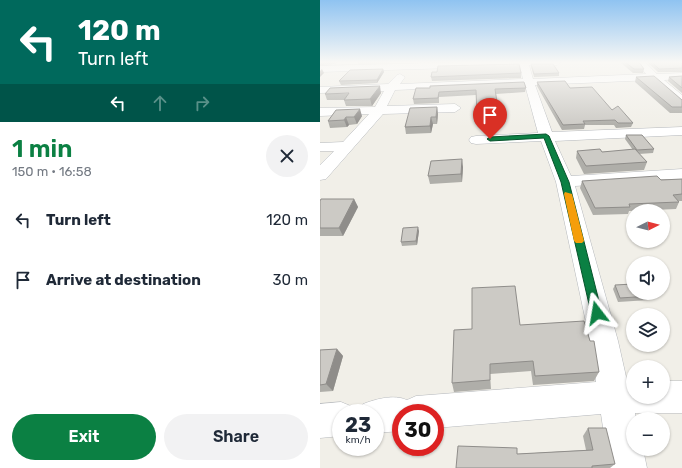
<!DOCTYPE html>
<html lang="en">
<head>
<meta charset="utf-8">
<style>
	:root { --surface:#fff; --page:#f2f2f3; --text:#1f2937; --muted:#747a83; --accent:#0b8043 }
	body { margin:0; font-family:Rubik,sans-serif; background:var(--page); color:var(--text); height:100vh; display:flex; flex-direction:column; font-size:15px; white-space:nowrap }
	* { box-sizing:border-box; margin:0 }
	p { font-size:13px; color:var(--muted) }
	.icon { flex:none; width:22px; height:22px; fill:none; stroke:currentColor; stroke-width:2; stroke-linecap:round; stroke-linejoin:round }
	.map { position:relative; flex:1; overflow:hidden }
	.details { display:flex; flex-direction:column; background:var(--surface); width:320px }
	.details>* { flex:none }
	.banner { background:#00695c; color:#fff; overflow:hidden }
	.needle { width:26px; rotate:84deg }
	.tools { position:absolute; left:306px; top:204px; display:grid; gap:8px }
	.tools a { display:grid; place-items:center; width:44px; height:44px; border-radius:50%; background:var(--surface); box-shadow:0 1px 3px #0004; font-size:20px }
	.speed { position:absolute; left:12px; top:404px; display:flex; gap:8px; font-size:20px; font-weight:700; text-align:center }
	.speed>* { display:grid; place-content:center; width:52px; height:52px; border-radius:50%; background:var(--surface); box-shadow:0 1px 3px #0004; line-height:1 }
	.speed small { font-size:10px; font-weight:400 }
	.speed .limit { border:6px solid #d22; background:#fff; color:#111 }
	.pin { position:absolute; display:grid; place-items:center; width:34px; height:34px; color:#fff; margin:-41px -17px; border-radius:50% 50% 50% 0; rotate:-45deg; box-shadow:0 0 4px #0007 }
	.pin .icon { rotate:45deg }
	.me { position:absolute; width:44px; margin:-22px; rotate:346deg; stroke-linejoin:round; filter:drop-shadow(0 0 3px #0008) }
	.turn { display:flex; align-items:center; gap:14px; height:84px; padding:0 12px; font-size:18px }
	.turn .icon { width:52px; height:52px; stroke-width:2.5 }
	.turn b { display:block; font-size:28px; line-height:34px }
	.lanes { display:flex; align-items:center; height:38px; padding:0 12px; background:#0003; justify-content:center; gap:20px; direction:ltr }
	.lanes .off { opacity:.35 }
	.round { display:grid; place-items:center; flex:none; width:42px; height:42px; border-radius:21px; background:var(--page) }
	.headline { display:flex; align-items:center; justify-content:space-between; height:68px; padding:0 12px }
	h1 { font-size:24px; font-weight:600; line-height:30px; color:var(--accent) }
	.cta { display:flex; gap:8px; margin-top:auto; padding:8px 12px }
	.cta a { flex:1; height:46px; border-radius:24px; background:var(--accent); color:#fff; font-size:16px; font-weight:600; line-height:46px; text-align:center }
	.cta a+a { background:var(--page); color:var(--text) }
	ul { padding:0; list-style:none }
	li { display:flex; align-items:center; gap:12px; height:60px; padding:0 12px }
	li div { flex:1 }
	li b { display:block; font-size:15px }
	li em { font-style:normal }
	main { display:flex; flex:1; min-height:0 }
	.map>svg:first-child { display:block }
	.lines { fill:none; stroke-linecap:round; stroke-linejoin:round }
	.minor-casing { stroke:#b5b8bc; stroke-width:1 }
	.minor { fill:#fff; fill-rule:evenodd }
	.wall { fill:#afaea9 }
	.shaded-wall { fill:#8f8d8a }
	.building { fill:#cccac5; stroke:#8f8d8a }
	.route { fill:#0b8043; stroke:#07532c }
	.slow { fill:#f59e0b }
</style>
</head>
<body>
<main>
<section class="details">
<div class="banner">
<div class="turn"><svg class="icon" aria-label="left" viewBox="0 0 24 24"><path d="M17 20v-9H6M10 6l-5 5 5 5"/></svg><div><b>120 m</b>Turn left</div></div>
<div class="lanes"><svg class="icon" aria-label="left" viewBox="0 0 24 24"><path d="M17 20v-9H6M10 6l-5 5 5 5"/></svg><svg class="icon off" aria-label="ahead" viewBox="0 0 24 24"><path d="M12 20V5M6 11l6-6 6 6"/></svg><svg class="icon off" aria-label="right" viewBox="0 0 24 24"><path d="M7 20v-9h11M14 6l5 5-5 5"/></svg></div>
</div>
<div class="headline"><div><h1>1 min</h1><p>150 m · 16:58</p></div><a class="round"><svg class="icon" aria-label="close" viewBox="0 0 24 24"><path d="M6 6l12 12M18 6L6 18"/></svg></a></div>
<ul>
<li><svg class="icon" aria-label="left" viewBox="0 0 24 24"><path d="M17 20v-9H6M10 6l-5 5 5 5"/></svg><div><b>Turn left</b></div><em>120 m</em></li>
<li><svg class="icon" aria-label="arrive" viewBox="0 0 24 24"><path d="M6 21V4h12l-3 4 3 4H6"/></svg><div><b>Arrive at destination</b></div><em>30 m</em></li>
</ul>
<div class="cta"><a>Exit</a><a>Share</a></div>
</section>
<div class="map">
<svg width="362" height="468" viewBox="0 0 362 468">
	<rect width="100%" height="100%" fill="#f1efe8"/>
	<g class="lines">
		<defs>
			<g id="minor">
				<path d="M154,62H241L237,65H209L213,79L326,74L317,62H325L337,74L362,73V79L344,80L362,95V104L358,103L333,80L215,85L232,132L362,127V135L235,141L251,176L362,169V179L255,186L298,341L307,381H313V397H343V381H362V413H315L316,419H313V449H323L327,468H289L281,414L115,428V413H81V431L55,433V413H39L43,404C56,399 74,394 87,400L96,396L276,382L270,341L236,182L221,141L156,144L151,143L149,140L151,137L156,136L218,133L205,85L75,90L67,106L135,104L141,108L135,112L63,114L6,179L0,180V165L14,151H0V143L23,142L49,114L0,116V108L55,107L64,91L0,93V87L68,84L77,75L80,74L85,77L80,84L203,79L200,66L0,72V66Z"/>
				<path d="M21,402L33,407L36,413H21V436L0,438V404Z"/>
			</g>
		</defs>
		<!-- minor casing -->
		<use href="#minor" class="minor-casing"/>
		<!-- minor -->
		<use href="#minor" class="minor"/>
	</g>
	<!-- wall -->
	<g class="wall">
		<path d="M0,62H17L15,64L0,65Z"/>
		<path d="M38,62H69L68,63L38,64Z"/>
		<path d="M300,62H319L324,69L323,73H313Z"/>
		<path d="M327,62H362V72H338Z"/>
		<path d="M211,64L239,73V76L214,77L211,66Z"/>
		<path d="M63,69L64,72L57,83L21,85L19,81Z"/>
		<path d="M117,72L201,73V78L112,81L111,77Z"/>
		<path d="M362,76V93L348,81L349,77Z"/>
		<path d="M316,77L362,100V113H350L315,82Z"/>
		<path d="M217,82L250,88L292,110L313,123L311,127L296,128L294,125H265L264,129L242,130L217,86Z"/>
		<path d="M110,88H206L205,92L176,94L179,116V121L157,122L156,95L119,97V103L94,104L93,99Z"/>
		<path d="M61,93L52,106H26L24,100H7L5,94Z"/>
		<path d="M117,107L118,114L117,124H113L111,133L86,134L85,127Z"/>
		<path d="M16,110L42,116L37,124L29,125L27,127L10,128L8,121Z"/>
		<path d="M306,135L334,149L333,153L319,154L327,162L324,170L264,174L256,158L257,151L282,152L313,150L305,139Z"/>
		<path d="M143,167L142,182L110,184L108,176Z"/>
		<path d="M362,179V201H358L359,202L356,209L309,211L308,214L273,215L260,188L262,181Z"/>
		<path d="M34,199L38,207L23,236H0V201Z"/>
		<path d="M99,231L97,245L82,246L81,242Z"/>
		<path d="M295,285L331,296L329,300L298,302L293,289Z"/>
		<path d="M200,325L279,372L274,381L213,385L211,371L170,374L171,389L134,392L132,383L152,329Z"/>
		<path d="M17,349L23,356L13,391L0,392V350Z"/>
		<path d="M268,428L295,464L290,468H136L197,454L266,450L263,436Z"/>
	</g>
	<!-- shaded-wall -->
	<g class="shaded-wall">
		<path d="M2,69L4,73L0,77V71Z"/>
		<path d="M63,69L64,72L57,83V80Z"/>
		<path d="M60,86L61,93L52,106L50,99Z"/>
		<path d="M117,107L118,114L117,124L116,117Z"/>
		<path d="M40,109L42,116L37,124L34,117Z"/>
		<path d="M26,117L29,125L27,127L24,120Z"/>
		<path d="M111,117L113,124L111,133L110,126Z"/>
		<path d="M142,159L143,167L142,182L141,174Z"/>
		<path d="M34,199L38,207L23,236L19,228Z"/>
		<path d="M98,227L99,231L97,245L96,241Z"/>
		<path d="M17,349L23,356L13,391L6,384Z"/>
	</g>
	<!-- building -->
	<g class="building">
		<path d="M305,62H319L324,69H314Z"/>
		<path d="M332,62H362V68L339,69Z"/>
		<path d="M199,64L201,73L111,77L112,72H117L118,66Z"/>
		<path d="M211,64H233L239,73L214,74Z"/>
		<path d="M63,69L57,80L19,81L30,70Z"/>
		<path d="M334,76L362,100V107H352L316,77Z"/>
		<path d="M362,76V88L349,77Z"/>
		<path d="M245,81L250,88L272,87L292,110L298,106L313,123H298L295,120L263,121L265,124L243,125L217,82Z"/>
		<path d="M204,82L206,88L175,89L179,116L157,117L156,90L119,92L118,98L93,99L96,88H110V86Z"/>
		<path d="M60,86L50,99L24,100L29,93L5,94L10,88Z"/>
		<path d="M117,107L116,117H111L110,126L85,127L90,108Z"/>
		<path d="M40,109L34,117H26L24,120L8,121L16,110Z"/>
		<path d="M306,135H322L334,149L317,150Z"/>
		<path d="M280,149L282,152L315,149L327,162L266,166L257,151Z"/>
		<path d="M142,159L141,174L108,176L111,161Z"/>
		<path d="M337,176L341,180L362,179V194L353,195L359,202L309,204L310,207L275,208L262,181Z"/>
		<path d="M1,199H34L19,228H0V201Z"/>
		<path d="M98,227L96,241L81,242L83,228Z"/>
		<path d="M313,284V293H330L331,296L300,298L295,285Z"/>
		<path d="M195,286L200,325L264,321L270,341H274L279,372L215,376L213,361L170,364V380L132,383L134,330L152,329V288Z"/>
		<path d="M17,349L6,384L0,385V350Z"/>
		<path d="M268,428H286L295,464L272,466V468H136L138,446L197,448V454L273,450Z"/>
	</g>
	<!-- sky -->
	<linearGradient id="sky" x2="0" y2="1"><stop stop-color="#8fc3f1"/><stop offset="0.49" stop-color="#f9f8f5"/><stop offset="1" stop-color="#f9f8f5" stop-opacity="0"/></linearGradient>
	<rect width="362" height="127" fill="url(#sky)"/>
	<!-- route -->
	<path class="route" d="M226,134L229,136L249,182L282,313L281,317L277,318L273,317L271,313L241,182L224,138L170,141L167,139L170,137Z"/>
	<!-- slow -->
	<path class="slow" d="M245,192L252,194L264,241L262,243H256L254,241L244,194Z"/>
</svg>
<div class="tools">
<a><svg class="needle" viewBox="-14 -14 28 28"><path d="M0-13l5 13h-10z" fill="#e53935"/><path d="M0 13l5-13h-10z" fill="#747a83"/></svg></a>
<a><svg class="icon" aria-label="sound" viewBox="0 0 24 24"><path d="M4 9h4l5-4v14l-5-4H4zM17 9q2 3 0 6"/></svg></a>
<a><svg class="icon" aria-label="layers" viewBox="0 0 24 24"><path d="M12 4l9 5-9 5-9-5zM3 14l9 5 9-5"/></svg></a>
<a>+</a>
<a>−</a>
</div>
<div class="speed"><div>23<small>km/h</small></div><div class="limit">30</div></div>
<div class="pin" style="left:170px;top:139px;background:#d93025"><svg class="icon" aria-label="arrive" viewBox="0 0 24 24"><path d="M6 21V4h12l-3 4 3 4H6"/></svg></div>
<svg class="me" style="left:277px;top:313px" viewBox="-20 -20 40 40"><path d="M0-17L14 15 0 8-14 15z" fill="#0b8043" stroke="#fff" stroke-width="4"/></svg>
</div>
</main>
</body>
</html>
